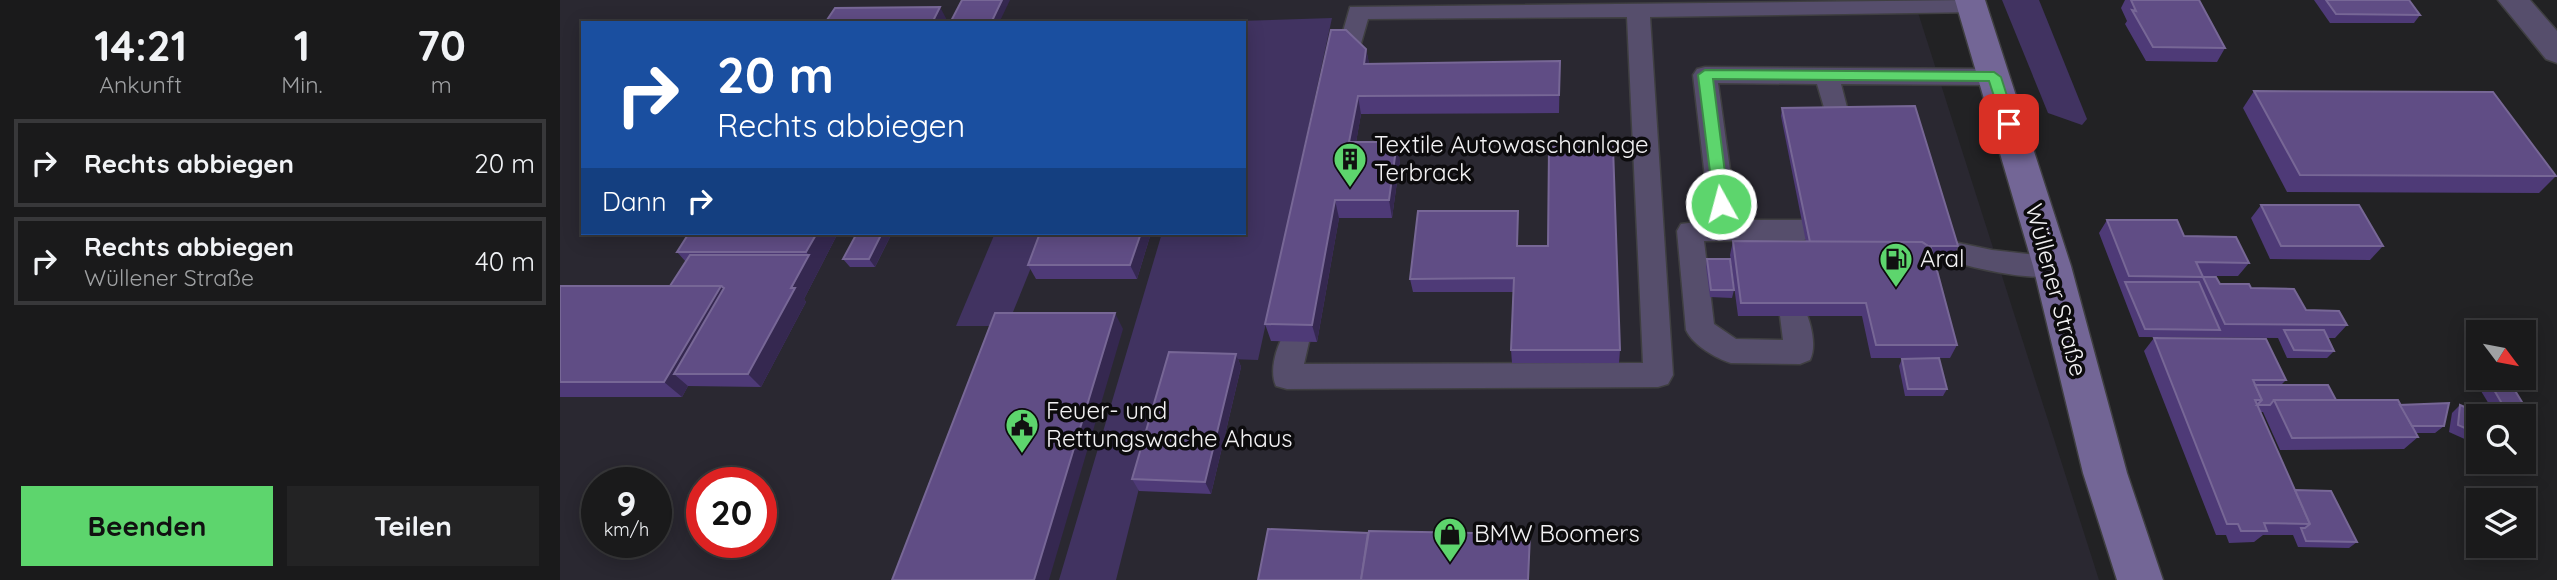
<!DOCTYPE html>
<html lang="de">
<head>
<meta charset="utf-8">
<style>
	:root { --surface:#1a1a1b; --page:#232324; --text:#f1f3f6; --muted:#9fa1a3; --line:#38383a; --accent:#5dd56d }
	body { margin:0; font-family:Quicksand,sans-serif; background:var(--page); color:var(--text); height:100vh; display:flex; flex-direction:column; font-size:26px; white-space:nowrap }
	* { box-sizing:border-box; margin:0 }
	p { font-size:23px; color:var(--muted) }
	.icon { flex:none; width:38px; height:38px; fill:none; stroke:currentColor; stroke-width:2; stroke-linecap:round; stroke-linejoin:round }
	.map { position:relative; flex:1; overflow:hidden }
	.sheet { display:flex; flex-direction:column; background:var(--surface); width:560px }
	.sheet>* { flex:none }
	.banner { position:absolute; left:21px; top:21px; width:665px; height:214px; border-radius:0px; box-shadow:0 4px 18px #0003,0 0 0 2px var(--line); background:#1a4fa0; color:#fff; overflow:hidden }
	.needle { width:46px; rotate:122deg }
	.controls { position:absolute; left:1906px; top:320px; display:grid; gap:14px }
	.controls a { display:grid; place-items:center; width:70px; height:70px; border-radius:0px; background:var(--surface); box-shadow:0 4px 18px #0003,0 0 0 2px var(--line); font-size:35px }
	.speed { position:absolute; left:21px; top:467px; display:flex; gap:14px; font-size:35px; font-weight:700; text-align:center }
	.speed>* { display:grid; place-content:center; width:91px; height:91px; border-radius:50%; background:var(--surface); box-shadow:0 4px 18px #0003,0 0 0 2px var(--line); line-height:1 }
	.speed small { font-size:18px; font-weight:400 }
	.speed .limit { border:10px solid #d22; background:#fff; color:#111 }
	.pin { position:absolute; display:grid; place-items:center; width:60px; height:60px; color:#fff; margin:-30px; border-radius:14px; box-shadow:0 4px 10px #0006 }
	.me { position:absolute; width:77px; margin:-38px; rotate:353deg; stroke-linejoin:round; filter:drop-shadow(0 0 5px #0008) }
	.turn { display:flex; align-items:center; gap:24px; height:147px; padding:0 21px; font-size:32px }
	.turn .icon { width:91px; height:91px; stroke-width:2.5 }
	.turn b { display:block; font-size:49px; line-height:60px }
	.then { display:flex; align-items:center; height:66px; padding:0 21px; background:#0003; gap:14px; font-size:26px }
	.eta { display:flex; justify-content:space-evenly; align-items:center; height:119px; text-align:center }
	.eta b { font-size:42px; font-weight:700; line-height:49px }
	.cta { display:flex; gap:14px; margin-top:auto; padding:14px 21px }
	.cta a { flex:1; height:80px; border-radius:0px; background:var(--accent); color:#111; font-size:28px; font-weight:700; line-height:80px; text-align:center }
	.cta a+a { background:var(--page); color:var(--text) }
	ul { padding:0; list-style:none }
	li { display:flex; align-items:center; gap:21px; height:88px; margin:0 14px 10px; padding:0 7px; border:4px solid var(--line); border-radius:0px }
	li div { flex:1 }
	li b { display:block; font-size:26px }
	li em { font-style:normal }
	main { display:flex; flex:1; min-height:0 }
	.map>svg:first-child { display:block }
	.built { fill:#2a2831; fill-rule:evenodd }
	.green { fill:#413361 }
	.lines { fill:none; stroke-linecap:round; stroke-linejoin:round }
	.lane-casing { stroke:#3f3f41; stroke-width:3 }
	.street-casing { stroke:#3f3f41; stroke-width:3 }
	.secondary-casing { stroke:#3f3f41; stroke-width:3 }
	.lane { fill:#564e6c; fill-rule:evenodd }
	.street { fill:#564e6c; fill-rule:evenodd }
	.secondary { fill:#736696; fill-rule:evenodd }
	.wall { fill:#4e3a77 }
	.shaded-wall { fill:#352850 }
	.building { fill:#604d85; stroke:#776796; stroke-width:2 }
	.route { fill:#5dd56d; stroke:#3c8a47; stroke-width:2 }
	.labels { text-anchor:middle; stroke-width:7; stroke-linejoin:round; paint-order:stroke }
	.poi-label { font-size:24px; fill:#f2f1f3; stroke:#0c0b0d; text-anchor:start }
	.street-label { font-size:24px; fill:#f2f1f3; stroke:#0c0b0d }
</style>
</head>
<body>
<main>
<section class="sheet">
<div class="eta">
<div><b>14:21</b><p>Ankunft</p></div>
<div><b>1</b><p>Min.</p></div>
<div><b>70</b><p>m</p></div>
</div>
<ul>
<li><svg class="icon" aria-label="right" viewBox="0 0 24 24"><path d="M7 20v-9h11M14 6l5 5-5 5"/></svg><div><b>Rechts abbiegen</b></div><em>20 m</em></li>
<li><svg class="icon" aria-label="right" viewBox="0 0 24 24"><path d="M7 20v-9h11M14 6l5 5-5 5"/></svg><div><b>Rechts abbiegen</b><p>Wüllener Straße</p></div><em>40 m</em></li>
</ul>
<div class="cta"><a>Beenden</a><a>Teilen</a></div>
</section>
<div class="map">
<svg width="1997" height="580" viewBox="0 0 1997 580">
	<rect width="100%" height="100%" fill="#222224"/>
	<!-- built -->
	<path class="built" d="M0,0H1354L1539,580H0ZM23,23H684V233H23ZM37,483H96V542H37ZM142,483H201V542H142Z"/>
	<!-- green -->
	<g class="green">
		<path d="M1442,0H1479L1527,119L1522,125L1488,113Z"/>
		<path d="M772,18L698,360L612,357L556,580H499L602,233H684V23H612Z"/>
		<path d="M435,233H485L451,317L434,326H396Z"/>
	</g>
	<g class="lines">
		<defs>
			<g id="lane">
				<path d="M1412,0L1420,2L1423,7L1420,12L1090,17L1113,375L1108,384L1098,387L727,389L716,386C709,371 716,348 724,334L734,330L744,334L749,342L744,364L1083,363L1067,17L808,19L798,54L790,57L782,54L778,49L790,7Z"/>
				<path d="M1145,67L1434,69L1442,71L1446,77L1442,83L1434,85L1281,84L1289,115L1286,121L1277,123L1268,121L1257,84L1158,83L1177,220H1244L1253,223L1257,230L1253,237L1244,240L1144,241L1154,324L1176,339L1223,340L1220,316L1224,308L1234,305L1244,308C1251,322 1257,346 1250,360L1240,364L1171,363C1155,358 1133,345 1126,330L1117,231L1121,224L1150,220L1133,75L1137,69Z"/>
				<path d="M1394,242L1432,250L1502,258L1506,266L1502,274C1474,283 1413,268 1384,259L1380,252L1384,245Z"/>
			</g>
			<path id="street" d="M1938,0H1970L1997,31V63L1986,59Z"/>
			<path id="secondary" d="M1395,0H1425L1511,266L1567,473L1603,580H1557L1523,473L1473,266Z"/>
		</defs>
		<!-- lane casing -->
		<use href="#lane" class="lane-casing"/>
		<!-- street casing -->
		<use href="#street" class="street-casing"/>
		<!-- secondary casing -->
		<use href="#secondary" class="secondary-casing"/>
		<!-- lane -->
		<use href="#lane" class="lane"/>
		<!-- street -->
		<use href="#street" class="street"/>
		<!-- secondary -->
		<use href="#secondary" class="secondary"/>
	</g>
	<!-- wall -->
	<g class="wall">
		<path d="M1565,0H1639L1665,48L1657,62L1586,61L1565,24L1567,21L1561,8Z"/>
		<path d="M1754,0H1849L1860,15L1854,23H1770Z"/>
		<path d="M806,49L809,64L1000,61L999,113L801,114L796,142L840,160L832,218H779L757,342L711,341L705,324Z"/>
		<path d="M1694,91L1996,176L1979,193L1727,192L1683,108Z"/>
		<path d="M1222,108L1398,246L1394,254H1373L1397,345L1390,358H1311L1302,316H1178L1170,255L1173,241L1246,242L1221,116Z"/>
		<path d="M1701,205L1823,246L1810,260L1710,259L1691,218Z"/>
		<path d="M958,211V246L1060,350L1059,363H952L951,350L953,292H853L850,279Z"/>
		<path d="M1547,220L1624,236L1689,263L1678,276H1643L1660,284L1691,288L1746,310L1787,325L1775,338H1768L1774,351L1767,358H1727L1718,338L1579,337L1539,233Z"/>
		<path d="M278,233L244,299L246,302L201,387L128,386L122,397H0V286H110L126,262L117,252Z"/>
		<path d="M297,233H332L315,267H290L283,259Z"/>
		<path d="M480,233H591L577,279H476L468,265Z"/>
		<path d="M1147,259L1174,290L1172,298L1150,297L1146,267Z"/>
		<path d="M1594,338L1726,380L1721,385L1776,400L1840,405L1884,426L1875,433H1856L1858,437L1844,449L1720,450L1703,412H1700L1735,490L1797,542L1789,548L1738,547L1733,535H1703L1694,542L1669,543L1666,535H1656L1584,351Z"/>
		<path d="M676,354L681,367L651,494L579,491L572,479Z"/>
		<path d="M1342,359L1387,389L1383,396H1345L1339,366Z"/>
		<path d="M1930,383L1965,407L1956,414H1935L1921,391Z"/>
		<path d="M1900,405L1918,416V435L1909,441L1889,432L1892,413Z"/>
	</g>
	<!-- shaded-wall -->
	<g class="shaded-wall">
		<path d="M442,0H450L439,23H431Z"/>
		<path d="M380,7L388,22L387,23H372Z"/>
		<path d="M806,49L810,67L804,64Z"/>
		<path d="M798,96L801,114L793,160L789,142Z"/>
		<path d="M837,142L840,160L832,218L829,200Z"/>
		<path d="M775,200L779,218L757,342L752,325Z"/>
		<path d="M257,233H278L244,299L246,302L201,387L188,374L249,255L246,252Z"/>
		<path d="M322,233H332L315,267L309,259Z"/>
		<path d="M581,233H591L577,279L570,265Z"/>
		<path d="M161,286L176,302L114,374L128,386L122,397L104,382Z"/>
		<path d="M555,313L563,329L489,580H474Z"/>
		<path d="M676,354L681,367L651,494L645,482Z"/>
	</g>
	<!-- building -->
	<g class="building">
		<path d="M402,0H442L431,23H390Z"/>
		<path d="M1571,0H1639L1665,48L1593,47L1572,10L1576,11Z"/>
		<path d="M1766,0H1849L1860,15L1776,14Z"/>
		<path d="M380,7L372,23H265L275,8Z"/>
		<path d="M771,30H786L806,49L804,64L1000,61L999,95L798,96L789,142H837L829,200H775L752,325L705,324Z"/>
		<path d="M1694,91L1933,92L1996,176L1740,175Z"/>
		<path d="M1355,106L1398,246H1368L1362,242H1250L1222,108Z"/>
		<path d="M989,147H1053L1060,350H951L954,278L850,279L858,211H958L957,246H988Z"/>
		<path d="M1701,205H1799L1823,246H1721Z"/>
		<path d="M1547,220H1617L1624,236L1676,237L1689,263L1636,262L1643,277H1656L1660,284H1689L1691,288L1734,289L1746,310L1779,311L1787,325L1665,324L1643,277L1569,276Z"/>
		<path d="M129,233H257L246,252H117Z"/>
		<path d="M297,233H322L309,259H283Z"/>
		<path d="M480,233H581L570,265H468Z"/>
		<path d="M1173,241L1362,242L1371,248L1397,345H1316L1306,303H1181Z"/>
		<path d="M130,255H249L231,288H235L188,374H114L164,288L161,286H110Z"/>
		<path d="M1147,259H1170L1174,290H1151Z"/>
		<path d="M1565,282H1639L1660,330L1585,329Z"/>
		<path d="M0,286H161L104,382H0Z"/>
		<path d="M435,313H555L474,580H332Z"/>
		<path d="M1724,330H1764L1774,351L1734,350Z"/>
		<path d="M1594,338L1706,339L1726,380H1693L1702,400H1695L1750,524L1704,523L1707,531H1681L1678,524H1667Z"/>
		<path d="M609,352L676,354L645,482L572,479Z"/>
		<path d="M1379,358L1387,389H1348L1342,359Z"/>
		<path d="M1930,383L1951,384L1965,407H1944Z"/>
		<path d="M1695,385H1768L1776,400H1714L1710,405H1697L1702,400Z"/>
		<path d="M1714,400H1838L1858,437L1732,438Z"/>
		<path d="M1889,403L1884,426H1852L1840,405Z"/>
		<path d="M1900,405L1921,414V416H1918V434L1898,425Z"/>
		<path d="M1735,490L1771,491L1797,542L1746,541L1741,528H1745L1750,524Z"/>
		<path d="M708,529L808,533L801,580H698Z"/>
		<path d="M809,531L970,534L968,580H801Z"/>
	</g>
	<!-- route -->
	<path class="route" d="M1145,70L1434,72L1441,77L1456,124L1449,129L1444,127L1429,81L1153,79L1169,204L1161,210L1154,204L1138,75Z"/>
	<!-- icons -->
	<defs>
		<symbol id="building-pin" viewBox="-11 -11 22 30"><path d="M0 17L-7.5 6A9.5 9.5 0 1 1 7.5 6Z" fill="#5dd56d" stroke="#0c0b0d"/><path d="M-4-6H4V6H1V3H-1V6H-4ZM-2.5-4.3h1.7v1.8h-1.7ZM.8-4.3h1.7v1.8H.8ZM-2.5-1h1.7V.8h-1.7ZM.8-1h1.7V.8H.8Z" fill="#111"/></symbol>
		<symbol id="fuel-pin" viewBox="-11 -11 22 30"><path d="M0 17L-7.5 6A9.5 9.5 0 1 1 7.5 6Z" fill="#5dd56d" stroke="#0c0b0d"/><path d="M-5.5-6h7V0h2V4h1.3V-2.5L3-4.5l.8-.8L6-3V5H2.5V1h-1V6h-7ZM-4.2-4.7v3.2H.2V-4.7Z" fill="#111"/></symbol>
		<symbol id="civic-pin" viewBox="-11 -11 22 30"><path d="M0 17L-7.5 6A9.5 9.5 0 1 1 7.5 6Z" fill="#5dd56d" stroke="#0c0b0d"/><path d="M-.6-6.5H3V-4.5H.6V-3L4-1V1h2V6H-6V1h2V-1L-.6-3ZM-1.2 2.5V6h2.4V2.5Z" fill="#111"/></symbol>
		<symbol id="shop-pin" viewBox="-11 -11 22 30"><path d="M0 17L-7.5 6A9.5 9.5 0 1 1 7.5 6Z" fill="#5dd56d" stroke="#0c0b0d"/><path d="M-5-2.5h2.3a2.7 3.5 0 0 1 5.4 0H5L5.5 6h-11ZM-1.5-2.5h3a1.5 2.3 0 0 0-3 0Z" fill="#111"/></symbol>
	</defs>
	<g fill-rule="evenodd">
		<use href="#building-pin" x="771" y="140" width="38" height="52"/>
		<use href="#fuel-pin" x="1317" y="240" width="38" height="52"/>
		<use href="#civic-pin" x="443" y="406" width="38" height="52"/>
		<use href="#shop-pin" x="871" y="515" width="38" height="52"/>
	</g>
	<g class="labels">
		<!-- poi labels -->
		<g class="poi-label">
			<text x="814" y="153">Textile Autowaschanlage<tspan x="814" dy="28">Terbrack</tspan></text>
			<text x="1360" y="267">Aral</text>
			<text x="486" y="419">Feuer- und<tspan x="486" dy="28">Rettungswache Ahaus</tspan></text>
			<text x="914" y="542">BMW Boomers</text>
		</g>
		<!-- street labels -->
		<g class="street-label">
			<text transform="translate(1496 290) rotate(75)" y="8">Wüllener Straße</text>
		</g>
	</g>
</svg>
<div class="controls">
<a><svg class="needle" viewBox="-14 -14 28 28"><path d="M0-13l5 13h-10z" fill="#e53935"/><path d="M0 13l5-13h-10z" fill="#9fa1a3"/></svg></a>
<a><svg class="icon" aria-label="search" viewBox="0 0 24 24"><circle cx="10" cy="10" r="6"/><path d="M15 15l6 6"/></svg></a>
<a><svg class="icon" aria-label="layers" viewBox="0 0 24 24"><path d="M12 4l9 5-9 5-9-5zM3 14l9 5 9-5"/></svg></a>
</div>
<div class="speed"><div>9<small>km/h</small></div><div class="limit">20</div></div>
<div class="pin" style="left:1449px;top:124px;background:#d93025"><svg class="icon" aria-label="arrive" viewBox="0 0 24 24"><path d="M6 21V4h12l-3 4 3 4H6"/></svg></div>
<svg class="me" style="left:1161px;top:204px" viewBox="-20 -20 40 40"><circle r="17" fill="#5dd56d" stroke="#fff" stroke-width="3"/><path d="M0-11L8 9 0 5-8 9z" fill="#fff"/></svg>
<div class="banner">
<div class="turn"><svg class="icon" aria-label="right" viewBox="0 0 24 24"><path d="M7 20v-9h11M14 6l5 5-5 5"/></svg><div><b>20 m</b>Rechts abbiegen</div></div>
<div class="then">Dann<svg class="icon" aria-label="right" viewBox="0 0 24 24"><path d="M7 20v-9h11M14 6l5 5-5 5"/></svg></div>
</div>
</div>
</main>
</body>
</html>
